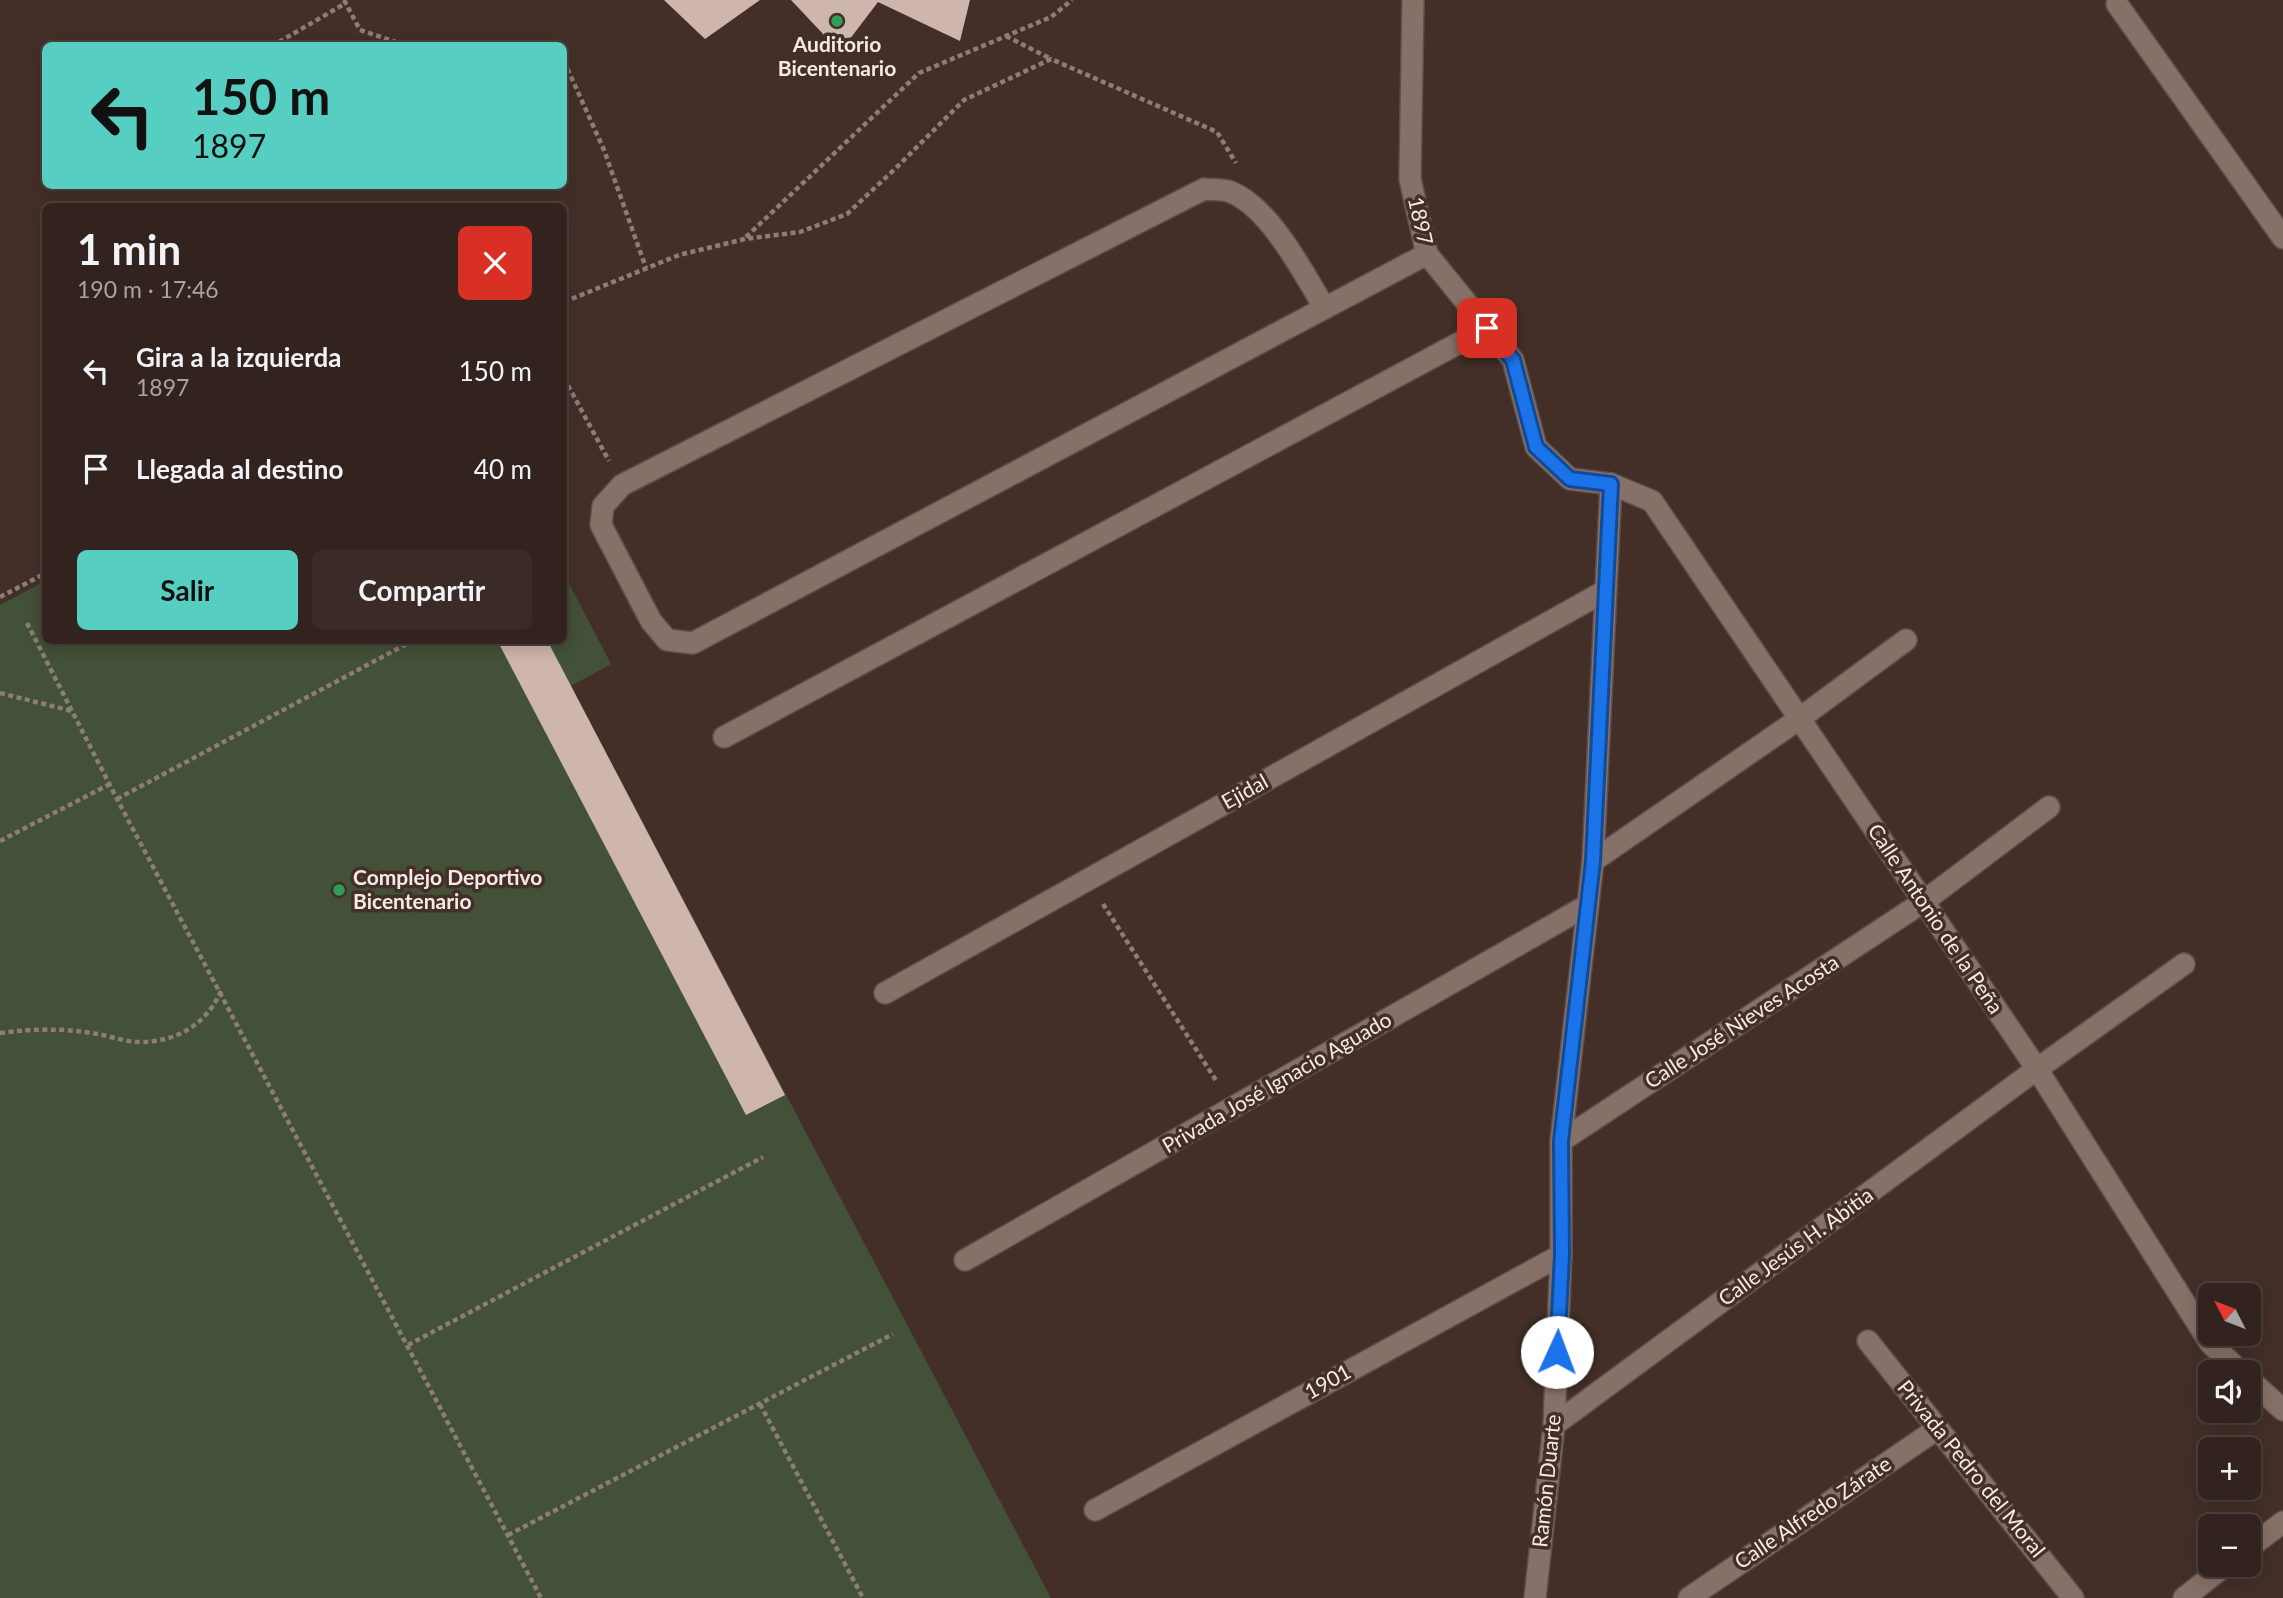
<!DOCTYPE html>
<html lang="es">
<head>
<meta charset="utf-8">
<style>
	:root { --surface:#32231e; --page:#3a2b27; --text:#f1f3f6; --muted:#a8a4a4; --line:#4d403c; --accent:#57cec2 }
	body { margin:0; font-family:Lato,sans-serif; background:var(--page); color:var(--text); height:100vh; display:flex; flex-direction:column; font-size:26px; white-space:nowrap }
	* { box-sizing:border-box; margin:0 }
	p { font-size:23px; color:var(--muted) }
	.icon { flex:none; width:38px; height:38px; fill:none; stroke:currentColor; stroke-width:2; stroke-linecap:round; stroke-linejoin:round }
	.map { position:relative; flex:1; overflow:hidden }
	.side { position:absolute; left:42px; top:203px; width:525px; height:441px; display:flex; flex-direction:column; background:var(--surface); border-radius:10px; box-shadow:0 4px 18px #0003,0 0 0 2px var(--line) }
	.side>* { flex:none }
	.hud { position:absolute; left:42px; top:42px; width:525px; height:147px; border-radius:10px; box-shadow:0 4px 18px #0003,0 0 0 2px var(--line); background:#57cec2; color:#111; overflow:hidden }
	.needle { width:46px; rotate:312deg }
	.fabs { position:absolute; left:2198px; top:1283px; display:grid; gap:14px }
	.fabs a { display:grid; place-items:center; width:63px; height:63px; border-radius:10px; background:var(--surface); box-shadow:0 4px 18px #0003,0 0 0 2px var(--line); font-size:35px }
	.pin { position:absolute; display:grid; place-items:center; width:60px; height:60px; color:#fff; margin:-30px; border-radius:14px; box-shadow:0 4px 10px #0006 }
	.me { position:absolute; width:77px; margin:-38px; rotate:2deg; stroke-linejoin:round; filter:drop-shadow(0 0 5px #0008) }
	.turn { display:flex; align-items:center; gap:24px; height:147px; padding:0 35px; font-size:32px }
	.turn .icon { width:91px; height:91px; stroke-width:2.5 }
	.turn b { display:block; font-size:49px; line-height:60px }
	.round { display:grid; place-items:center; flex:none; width:74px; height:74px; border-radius:10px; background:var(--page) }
	.headline { display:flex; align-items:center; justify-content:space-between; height:119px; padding:0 35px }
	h1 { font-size:42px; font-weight:700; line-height:52px }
	.action { display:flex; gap:14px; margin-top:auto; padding:14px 35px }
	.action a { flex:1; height:80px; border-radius:10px; background:var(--accent); color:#111; font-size:28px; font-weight:700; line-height:80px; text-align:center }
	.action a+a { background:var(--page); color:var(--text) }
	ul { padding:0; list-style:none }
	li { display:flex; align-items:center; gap:21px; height:98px; padding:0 35px }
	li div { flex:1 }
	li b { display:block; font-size:26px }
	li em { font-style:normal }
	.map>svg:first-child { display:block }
	.green { fill:#425138 }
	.building { fill:#ceb6ac }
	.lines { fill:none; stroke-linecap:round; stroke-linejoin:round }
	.minor-casing { stroke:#5f4e48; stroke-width:24 }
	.path { stroke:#8e7d77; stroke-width:4.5; stroke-dasharray:5 3.5; stroke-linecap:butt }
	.minor { stroke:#877068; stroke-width:21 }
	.route-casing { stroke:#114b97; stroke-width:18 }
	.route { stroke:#1a73e8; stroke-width:12 }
	.leisure-dot { fill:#2e9e5b; stroke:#432f28; stroke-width:2.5 }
	.labels { text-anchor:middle; stroke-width:7; stroke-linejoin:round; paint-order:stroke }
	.poi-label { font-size:21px; font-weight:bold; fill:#f7eae5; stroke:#432f28 }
	.street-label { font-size:21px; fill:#f7eae5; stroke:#432f28 }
</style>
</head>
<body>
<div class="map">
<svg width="2283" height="1598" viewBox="0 0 2283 1598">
	<rect width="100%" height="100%" fill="#432f28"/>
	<!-- green -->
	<path class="green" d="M564,574L611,664L571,686L1051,1598H0V605L45,581L46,640H564Z"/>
	<!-- building -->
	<g class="building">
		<path d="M664,0H760L705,39Z"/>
		<path d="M791,0H970L960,41L878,2L840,52Z"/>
		<path d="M497,640H547L785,1095L746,1115Z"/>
	</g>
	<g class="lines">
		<defs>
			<g id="minor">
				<path d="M1413,0L1410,179L1427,254L1513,360L1536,447L1570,479L1611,484L1652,501L2037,1069L2210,1343L2241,1372"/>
				<path d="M2117,4L2283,238"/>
				<path d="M1324,307C1303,272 1270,208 1231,192C1224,189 1212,190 1204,189L622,485L603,506L601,525L651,621L667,640L693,643L1427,254"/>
				<path d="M724,737L1487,328"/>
				<path d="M1593,861L1799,719L1906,640"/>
				<path d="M885,993L1605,591"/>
				<path d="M1561,1141L1923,902L2049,807"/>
				<path d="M965,1260L1588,905"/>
				<path d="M1868,1341L2073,1598"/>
				<path d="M2249,1379L2283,1410"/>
				<path d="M1554,1425L2037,1069L2184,964"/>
				<path d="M1095,1510L1561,1255"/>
				<path d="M2249,1548L2283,1522"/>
				<path d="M1535,1598L1554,1425L1561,1255V1141L1593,861L1611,484"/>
				<path d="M1689,1598L1937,1429"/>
				<path d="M2184,1598L2227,1564"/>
			</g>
		</defs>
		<!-- minor casing -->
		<use href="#minor" class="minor-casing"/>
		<!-- path -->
		<g class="path">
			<path d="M344,0L360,30L408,46"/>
			<path d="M1006,36L1051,59"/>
			<path d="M279,42L346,3"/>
			<path d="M564,61L604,150L646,268"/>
			<path d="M746,237L919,73L1051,17L1072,0"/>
			<path d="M564,302L679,255L745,239L800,232L847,214L897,167L964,100L1051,59L1217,132L1236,163"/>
			<path d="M564,378L609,461"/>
			<path d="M0,597L46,573"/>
			<path d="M27,623L117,799L541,1598"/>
			<path d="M0,693L72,711"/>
			<path d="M117,799L414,640"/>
			<path d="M0,841L110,784"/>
			<path d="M1103,904L1217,1082"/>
			<path d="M0,1033C31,1029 60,1028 92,1033C107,1035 124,1042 140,1042C176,1042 206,1025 221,991"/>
			<path d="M408,1345L763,1157"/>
			<path d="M760,1404L863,1598"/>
			<path d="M508,1535L893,1334"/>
		</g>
		<!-- minor -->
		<use href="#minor" class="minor"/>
	</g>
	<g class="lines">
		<defs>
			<path id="route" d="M1487,328L1513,360L1536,447L1570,479L1611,484L1593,861L1561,1141L1562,1255L1557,1352"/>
		</defs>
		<!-- route casing -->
		<use href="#route" class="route-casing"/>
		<!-- route -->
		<use href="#route" class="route"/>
	</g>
	<!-- markers -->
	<g class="leisure-dot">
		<circle cx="837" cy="21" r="7"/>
		<circle cx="339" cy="890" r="7"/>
	</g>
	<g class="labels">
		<!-- poi labels -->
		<g class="poi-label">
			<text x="837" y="52">Auditorio<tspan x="837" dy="24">Bicentenario</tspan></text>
			<text x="353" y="885" text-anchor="start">Complejo Deportivo<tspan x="353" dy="24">Bicentenario</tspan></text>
		</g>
		<!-- street labels -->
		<g class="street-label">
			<text transform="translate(1420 221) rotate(77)" y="7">1897</text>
			<text transform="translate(1245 792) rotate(-29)" y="7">Ejidal</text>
			<text transform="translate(1935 919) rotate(56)" y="7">Calle Antonio de la Peña</text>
			<text transform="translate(1742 1022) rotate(-33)" y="7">Calle José Nieves Acosta</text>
			<text transform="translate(1277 1083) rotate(-30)" y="7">Privada José Ignacio Aguado</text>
			<text transform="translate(1796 1247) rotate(-36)" y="7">Calle Jesús H. Abitia</text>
			<text transform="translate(1328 1382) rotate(-29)" y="7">1901</text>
			<text transform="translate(1971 1469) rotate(51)" y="7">Privada Pedro del Moral</text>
			<text transform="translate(1547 1481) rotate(-84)" y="7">Ramón Duarte</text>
			<text transform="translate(1813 1513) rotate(-34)" y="7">Calle Alfredo Zárate</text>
		</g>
	</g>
</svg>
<div class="fabs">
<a><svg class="needle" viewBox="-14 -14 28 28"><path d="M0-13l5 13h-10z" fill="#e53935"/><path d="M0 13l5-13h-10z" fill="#a8a4a4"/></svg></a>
<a><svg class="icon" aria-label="sound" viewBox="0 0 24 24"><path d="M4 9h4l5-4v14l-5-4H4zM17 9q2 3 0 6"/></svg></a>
<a>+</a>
<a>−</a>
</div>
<div class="pin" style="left:1487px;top:328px;background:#d93025"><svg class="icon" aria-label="arrive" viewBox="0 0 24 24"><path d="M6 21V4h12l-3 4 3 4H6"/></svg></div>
<svg class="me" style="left:1557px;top:1352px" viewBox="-20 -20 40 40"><circle r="19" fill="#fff"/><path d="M0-13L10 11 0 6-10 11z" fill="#1a73e8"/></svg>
<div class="hud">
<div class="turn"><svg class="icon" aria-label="left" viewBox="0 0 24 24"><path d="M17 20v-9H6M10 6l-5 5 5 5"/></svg><div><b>150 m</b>1897</div></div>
</div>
<section class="side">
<div class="headline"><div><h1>1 min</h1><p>190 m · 17:46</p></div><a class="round" style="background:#d93025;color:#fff"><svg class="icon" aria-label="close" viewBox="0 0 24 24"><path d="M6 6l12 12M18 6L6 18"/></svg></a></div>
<ul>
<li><svg class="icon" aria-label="left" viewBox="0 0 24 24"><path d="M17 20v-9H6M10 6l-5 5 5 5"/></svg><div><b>Gira a la izquierda</b><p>1897</p></div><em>150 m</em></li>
<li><svg class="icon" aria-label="arrive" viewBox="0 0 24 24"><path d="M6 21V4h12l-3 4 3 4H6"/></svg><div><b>Llegada al destino</b></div><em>40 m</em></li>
</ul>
<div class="action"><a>Salir</a><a>Compartir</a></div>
</section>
</div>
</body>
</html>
